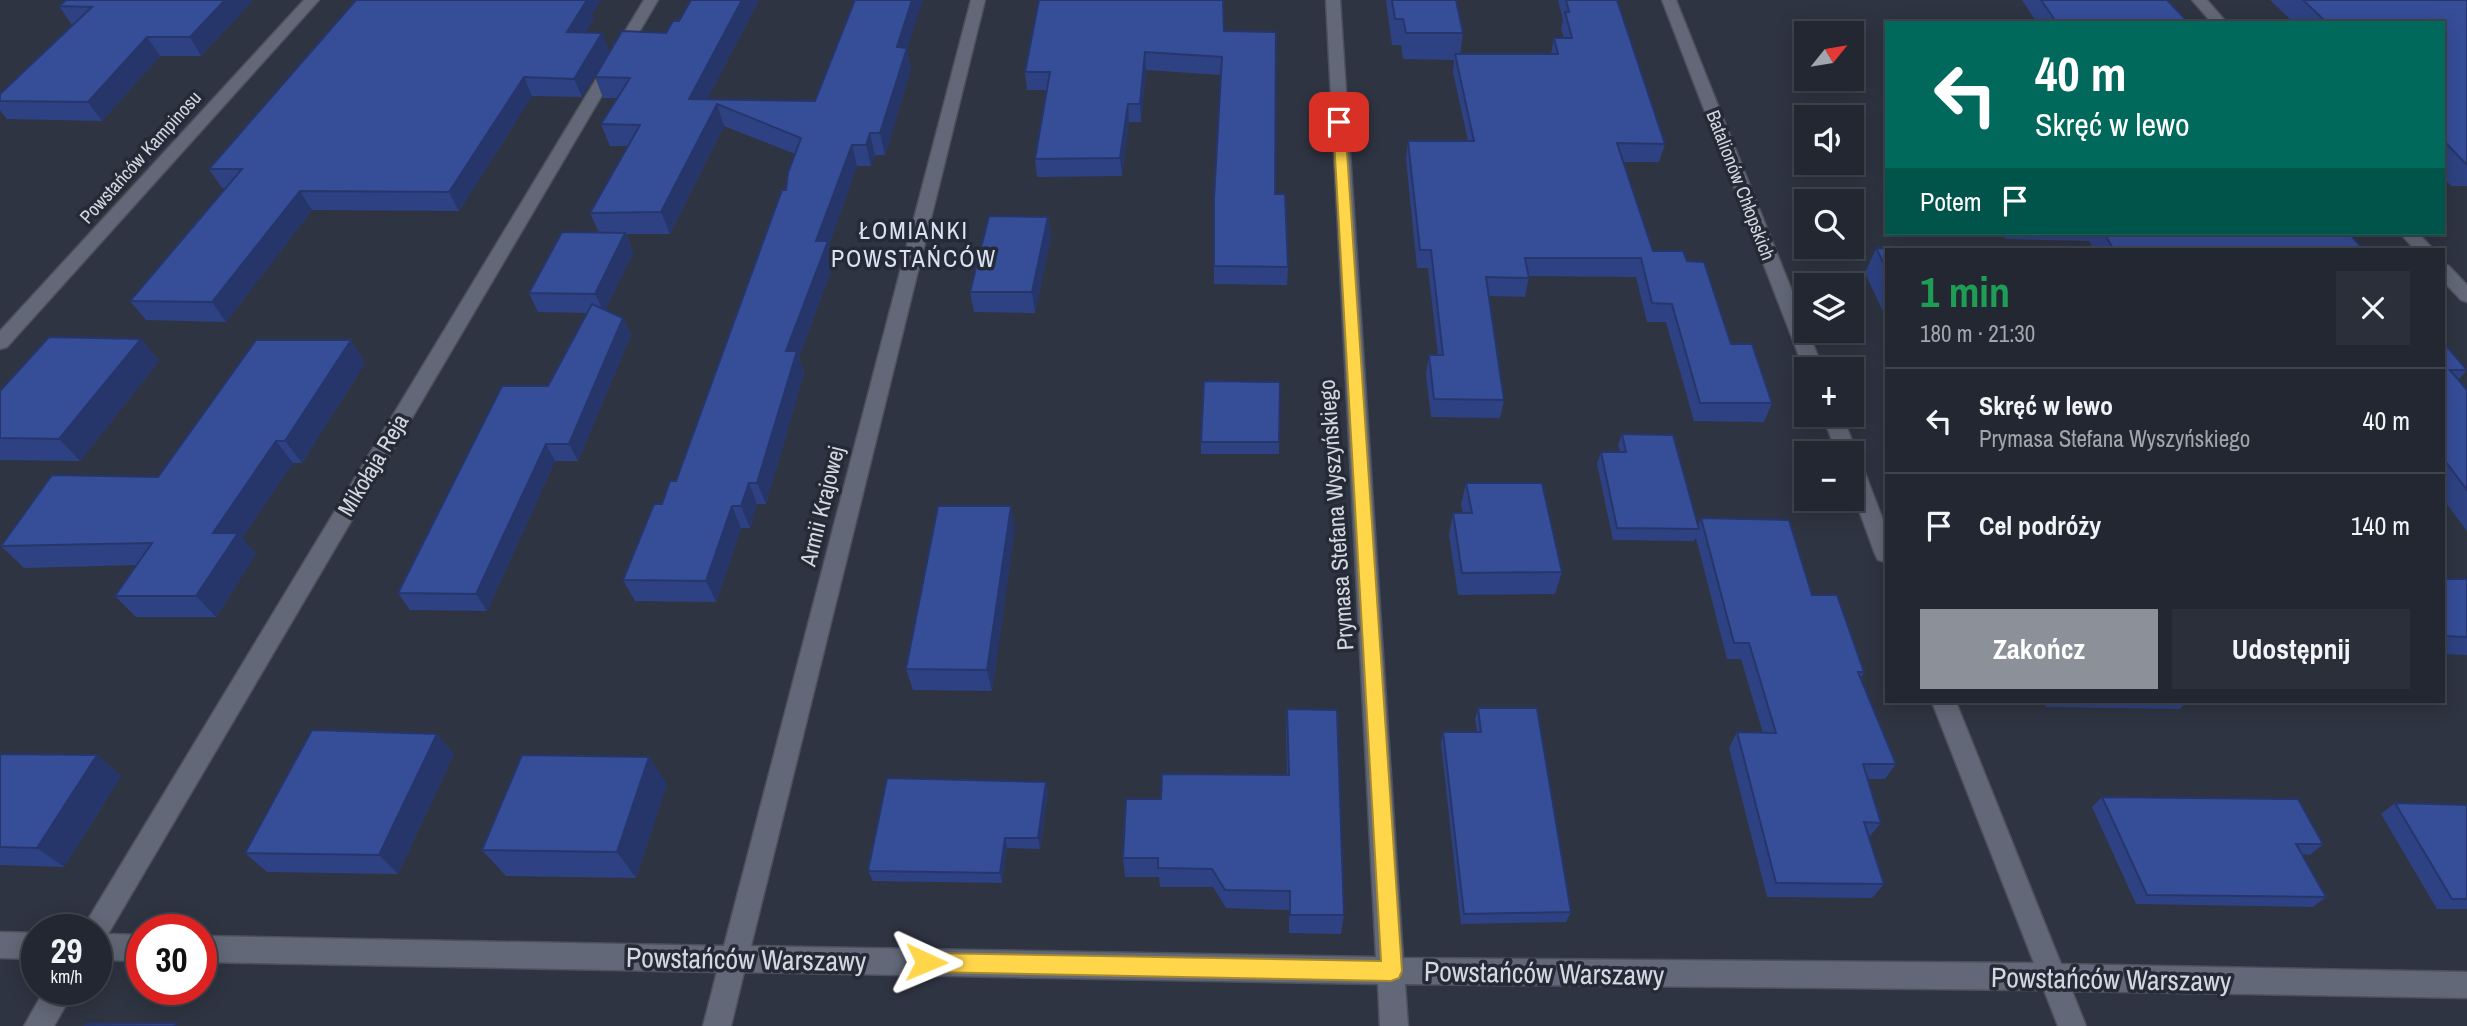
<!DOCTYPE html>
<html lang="pl">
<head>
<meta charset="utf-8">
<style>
	:root { --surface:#232732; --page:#2b2f3a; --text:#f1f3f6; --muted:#a3a5ac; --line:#40444d; --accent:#8c9099 }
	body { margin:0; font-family:"Archivo Narrow",sans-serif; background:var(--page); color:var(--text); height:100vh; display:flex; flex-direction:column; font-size:26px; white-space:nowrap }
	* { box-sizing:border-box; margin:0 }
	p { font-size:23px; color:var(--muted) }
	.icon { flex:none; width:38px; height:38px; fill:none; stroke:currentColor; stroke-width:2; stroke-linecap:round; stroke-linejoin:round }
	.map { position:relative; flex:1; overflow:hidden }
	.drawer { position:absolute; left:1885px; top:248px; width:560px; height:455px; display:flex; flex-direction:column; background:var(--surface); border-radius:0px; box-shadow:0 4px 18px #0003,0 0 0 2px var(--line) }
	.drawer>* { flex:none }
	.guide { position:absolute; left:1885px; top:21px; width:560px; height:214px; border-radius:0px; box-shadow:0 4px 18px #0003,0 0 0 2px var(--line); background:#00695c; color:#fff; overflow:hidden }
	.needle { width:46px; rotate:60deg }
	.controls { position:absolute; left:1794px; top:21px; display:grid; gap:14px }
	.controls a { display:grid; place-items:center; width:70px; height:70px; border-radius:0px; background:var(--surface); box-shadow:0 4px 18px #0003,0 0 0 2px var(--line); font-size:35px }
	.speed { position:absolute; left:21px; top:914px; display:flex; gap:14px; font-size:35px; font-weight:700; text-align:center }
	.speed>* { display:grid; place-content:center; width:91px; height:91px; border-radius:50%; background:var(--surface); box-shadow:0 4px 18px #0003,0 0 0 2px var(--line); line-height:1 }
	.speed small { font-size:18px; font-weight:400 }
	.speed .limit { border:10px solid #d22; background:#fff; color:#111 }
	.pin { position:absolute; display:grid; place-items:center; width:60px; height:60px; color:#fff; margin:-30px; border-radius:14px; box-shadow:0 4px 10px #0006 }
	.me { position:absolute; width:77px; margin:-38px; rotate:91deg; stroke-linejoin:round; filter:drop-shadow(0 0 5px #0008) }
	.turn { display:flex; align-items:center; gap:24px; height:147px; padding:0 35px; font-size:32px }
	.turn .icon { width:91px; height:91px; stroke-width:2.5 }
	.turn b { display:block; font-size:49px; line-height:60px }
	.then { display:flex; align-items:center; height:66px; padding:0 35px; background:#0003; gap:14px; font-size:26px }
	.round { display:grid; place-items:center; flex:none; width:74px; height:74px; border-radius:0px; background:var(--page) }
	.headline { display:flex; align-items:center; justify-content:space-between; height:119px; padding:0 35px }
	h1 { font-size:42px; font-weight:700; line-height:52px; color:#1e9e55 }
	.primary-button { display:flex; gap:14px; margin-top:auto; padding:14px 35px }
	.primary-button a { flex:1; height:80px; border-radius:0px; background:var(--accent); color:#fff; font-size:28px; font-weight:700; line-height:80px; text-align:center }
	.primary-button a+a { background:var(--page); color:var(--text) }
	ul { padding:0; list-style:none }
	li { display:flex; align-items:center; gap:21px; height:105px; padding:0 35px; border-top:2px solid var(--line) }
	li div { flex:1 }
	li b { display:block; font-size:26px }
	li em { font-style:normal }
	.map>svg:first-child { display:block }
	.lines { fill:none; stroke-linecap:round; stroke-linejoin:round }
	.minor-casing { stroke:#4c505b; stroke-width:3 }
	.minor { fill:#626877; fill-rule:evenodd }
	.wall { fill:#2e4283 }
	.shaded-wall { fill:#26366a }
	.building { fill:#364d98; stroke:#26366a; stroke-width:2 }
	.route { fill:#ffd54a; stroke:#a68a30; stroke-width:2 }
	.labels { text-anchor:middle; stroke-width:7; stroke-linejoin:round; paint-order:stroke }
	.far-street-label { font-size:19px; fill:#d3d7df; stroke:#252a37 }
	.street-label { font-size:23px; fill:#d3d7df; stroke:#252a37 }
	.neighbourhood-label { font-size:24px; letter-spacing:2px; fill:#dae1f3; stroke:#252a37 }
	.near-street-label { font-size:28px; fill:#d3d7df; stroke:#252a37 }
</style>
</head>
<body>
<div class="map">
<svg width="2467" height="1026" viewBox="0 0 2467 1026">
	<rect width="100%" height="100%" fill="#2f3442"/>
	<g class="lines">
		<defs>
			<g id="minor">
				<path d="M304,0H319L7,347L0,349V331Z"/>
				<path d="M644,0H658L108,934L142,935V961L96,960V929H83L87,921Z"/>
				<path d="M971,0H985L751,946L1376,957L1326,0H1340L1403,958L2034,963L1932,702H1956L2061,964L2467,972V998L2072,991L2086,1026H2058L2044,990L1405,984L1408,1026H1380L1378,984L744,972L731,1026H703L717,972L201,962V936L724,946Z"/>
				<path d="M1662,0H1676L1823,369H1806V372L1804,369Z"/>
				<path d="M2192,0H2207L2227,23H2212Z"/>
				<path d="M2400,233H2418L2434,250H2415Z"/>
				<path d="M2443,264L2449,266L2467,285V302L2461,300L2443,281Z"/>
				<path d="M1822,415H1842L1857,453L1854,458L1859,460L1862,465L1886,528V562L1878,560L1875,554L1852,491V453H1837Z"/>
				<path d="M0,932L37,933V959L0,958Z"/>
				<path d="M45,989H75L54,1026H24Z"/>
			</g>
		</defs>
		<!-- minor casing -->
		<use href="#minor" class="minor-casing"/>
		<!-- minor -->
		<use href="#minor" class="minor"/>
	</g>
	<!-- wall -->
	<g class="wall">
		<path d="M253,0L201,56H160L102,121L7,119L0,110V94L73,25H72L59,6Z"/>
		<path d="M691,0H759L707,99L815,101L907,50L911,69L885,155H875L871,166H857L829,245L834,263L799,357L804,373L766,504H757L750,528H741L716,602L635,601L623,580L662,504L676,481L786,190L795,154L724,126L670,234H626L633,253L605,310L623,318L631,335L578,461H555L487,611L410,610L398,593L548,386L587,313L538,312L529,293L599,233L590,213L628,146H610L601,124L617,98H603L595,77L666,33L679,21Z"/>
		<path d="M1386,0H1456L1463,33L1460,54H1551L1554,38H1564L1561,29L1563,20L1558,0H1617L1665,144L1659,162H1623L1653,251L1687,261L1731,344L1772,403L1764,422L1694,421L1666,322H1647L1636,277L1529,276L1525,297L1489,296L1504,400L1500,418L1431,417L1426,374L1429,355H1438L1428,268H1417L1406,159L1408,141H1468L1453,72L1454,60L1403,59L1401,45H1392Z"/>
		<path d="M2022,0H2167L2189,23H2037Z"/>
		<path d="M2270,0H2467V186H2451L2443,177V23H2294Z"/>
		<path d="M592,15L594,19L585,33L582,97L532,96L459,211L312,210L226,322L146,320L130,301L226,188H222L209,169Z"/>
		<path d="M1224,31L1275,194L1288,267L1287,285L1214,284V198L1221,75L1146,70L1141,122H1129L1122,176L1037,177L1035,159L1047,90H1027L1025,72Z"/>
		<path d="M1048,217L1051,237L1035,313L974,312L970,292Z"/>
		<path d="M2002,233H2349L2364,250H2094L2089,241L2005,239Z"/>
		<path d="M1876,248L1886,250V318L1865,273Z"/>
		<path d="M141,339L159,361L80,461L0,460V391Z"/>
		<path d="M2443,342L2467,370L2458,380L2467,390V531L2443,499Z"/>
		<path d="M365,363L302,463H293L242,538L256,554L216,617H136L115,596L136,565L24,568L1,546L158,477Z"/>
		<path d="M1622,434L1698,526L1701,518L1812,595L1864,672L1861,678L1896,764L1885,779H1868L1881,823L1869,837L1884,884L1872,898L1767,897L1729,748L1737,732L1763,733L1741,659H1727L1696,538L1694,541L1613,540L1597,464L1601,452H1620L1618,445Z"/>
		<rect x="1201" y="442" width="78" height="12"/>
		<path d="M1466,483L1562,572L1555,594L1458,595L1449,535L1453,513H1463L1461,505Z"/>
		<path d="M1015,528L992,691L913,690L906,669Z"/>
		<path d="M2443,579H2467V655L2443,654Z"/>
		<path d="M2044,702H2186L2180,709L2046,707Z"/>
		<path d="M1478,708L1571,912L1566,922L1461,924L1441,743L1443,732H1477L1475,719Z"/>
		<path d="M1287,709L1344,915L1341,934L1289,933V910L1226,908L1213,887H1160L1159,877H1125L1123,858L1161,799L1287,775L1286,730Z"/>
		<path d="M437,734L454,754L398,874L267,872L245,853Z"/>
		<path d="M0,754L97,755L121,776L64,867L0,865Z"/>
		<path d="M1046,782L1048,792L1040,849L1007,848L1002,883L873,881L868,871Z"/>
		<path d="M667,784L636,878L506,876L482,850Z"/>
		<path d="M2102,797L2323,844L2310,855L2302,854L2326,897L2313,907L2136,904L2092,807Z"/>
		<path d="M2395,803L2467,805V909H2437L2381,814Z"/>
	</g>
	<!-- shaded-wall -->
	<g class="shaded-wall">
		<path d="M225,0H253L201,56L190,37Z"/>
		<path d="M583,0H601L592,15L594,19L574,51L567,32Z"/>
		<path d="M742,0H759L696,120L689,99Z"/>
		<path d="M912,0H923L907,50L911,69L885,155L880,133L897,47Z"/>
		<path d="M602,33L610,52L582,97L574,79Z"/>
		<path d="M147,37L160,56L102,121L88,102Z"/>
		<path d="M1145,52L1146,70L1141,122L1140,104Z"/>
		<path d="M524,77L532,96L459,211L449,192Z"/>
		<path d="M717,104L724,126L670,234L661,212Z"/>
		<path d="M1128,104L1129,122L1122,176L1120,158Z"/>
		<path d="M870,133L875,155L871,166L866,145Z"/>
		<path d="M852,145L857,166L829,245L834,263L799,357L804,373L766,504L757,483L786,351L816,241Z"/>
		<path d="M300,191L312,210L226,322L212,302Z"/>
		<path d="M1048,217L1051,237L1035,313L1032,292Z"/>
		<path d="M625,233L633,253L604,313L595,294Z"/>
		<path d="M623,318L631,335L578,461L569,444Z"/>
		<path d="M141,339L159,361L80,461L59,439Z"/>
		<path d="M351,340L365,363L302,463L285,441Z"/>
		<path d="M276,441L293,463L242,538L256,554L216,617L196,596L213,533Z"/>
		<path d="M546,444L555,461L487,611L476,594Z"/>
		<path d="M749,483L757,504L750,528L741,506Z"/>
		<path d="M732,506L741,528L716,602L706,581Z"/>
		<path d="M1011,506L1015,528L992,691L987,670Z"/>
		<path d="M437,734L454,754L398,874L379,855Z"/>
		<path d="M97,755L121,776L64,867L37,848Z"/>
		<path d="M649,757L667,784L636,878L617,852Z"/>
		<path d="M1046,782L1048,792L1040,849L1038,838Z"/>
		<path d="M1005,838L1007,848L1002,883L1000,873Z"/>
	</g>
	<!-- building -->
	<g class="building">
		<path d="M66,0H225L190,37H147L88,102L0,101V94L92,7L59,6Z"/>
		<path d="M356,0H587L567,32L602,33L574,79L524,77L449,192L300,191L212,302L130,301L242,169H209Z"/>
		<path d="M691,0H742L689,99L815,101L855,0H912L897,47L907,48L880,133H870L866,145H852L816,241H828L786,351H797L757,483H749L741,506H732L706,581L623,580L654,504H662L670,481H676L782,190H786L788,173L801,138L717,104L661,212L590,213L640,125L601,124L630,78L595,77L622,31L666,33L673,21H679Z"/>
		<path d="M1039,0H1223L1224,31L1276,32L1275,194H1285L1288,267L1214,266V198L1222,57L1145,52L1140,104H1128L1120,158L1035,159L1050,72H1025Z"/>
		<path d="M1392,0H1456L1463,33H1406L1403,19H1395Z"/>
		<path d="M1566,0H1617L1665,144L1617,143L1653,251H1683L1687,261L1704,262L1731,344H1752L1772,403H1700L1672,304L1652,303L1641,258H1525L1529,278L1486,277L1504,400L1434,399L1429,355H1443L1431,250H1420L1408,141H1474L1455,54H1558L1554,38H1572L1565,12H1569Z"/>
		<path d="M2041,0H2167L2189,23H2057Z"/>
		<path d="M2303,0H2467V165L2443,140V23H2327Z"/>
		<path d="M989,216L1048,217L1032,292H970Z"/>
		<path d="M562,232L625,233L595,294L529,293Z"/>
		<path d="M2104,233H2349L2364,250H2114Z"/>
		<path d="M1876,248L2004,249L2005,250H1886V268Z"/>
		<path d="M592,304L623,318L569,444H546L476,594L398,593L502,386H548Z"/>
		<path d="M49,337L141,339L59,439L0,438V391Z"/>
		<path d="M256,340H351L285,441H276L213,533H238L196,596H115L152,543L1,546L52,475L158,477Z"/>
		<path d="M2443,342L2467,370H2450L2467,390V490L2443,458Z"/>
		<path d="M1204,381L1280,382L1279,442H1201Z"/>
		<path d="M1622,434L1673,435L1699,529L1617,528L1601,452H1626Z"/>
		<path d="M1466,483H1542L1562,572L1462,573L1453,513H1472Z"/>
		<path d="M938,506H1011L987,670L906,669Z"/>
		<path d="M1701,518L1789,520L1812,595H1837L1864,672H1858L1896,764H1863L1881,823L1864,822L1884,884L1776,883L1737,732L1776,733L1749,643H1734Z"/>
		<path d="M2443,579H2467V637L2443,636Z"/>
		<path d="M1478,708H1537L1571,912L1464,914L1443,732H1481Z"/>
		<path d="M1287,709L1337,710L1344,915H1290V891L1225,890L1212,869L1158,868V858H1123L1126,799H1161L1162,774L1289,775Z"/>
		<path d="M312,730L437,734L379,855L245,853Z"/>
		<path d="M0,754L97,755L37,848L0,847Z"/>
		<path d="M522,755L649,757L617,852L482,850Z"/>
		<path d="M887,778L1046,782L1038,838H1005L1000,873L868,871Z"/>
		<path d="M2102,797L2298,799L2323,844H2296L2326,897L2147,895Z"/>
		<path d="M2395,803L2467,805V899H2452Z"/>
		<path d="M177,1023L175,1026H85L86,1024Z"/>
	</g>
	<!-- route -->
	<path class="route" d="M1339,119L1345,122L1402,971L1399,978L1391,981L926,972L919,970L916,962L919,955L926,953L1381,961L1333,122Z"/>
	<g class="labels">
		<!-- far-street labels -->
		<g class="far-street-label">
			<text transform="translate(140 157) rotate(-48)" y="7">Powstańców Kampinosu</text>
			<text transform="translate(1741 185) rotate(69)" y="7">Batalionów Chłopskich</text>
		</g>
		<!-- street labels -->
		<g class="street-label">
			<text transform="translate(373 465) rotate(-59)" y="8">Mikołaja Reja</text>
			<text transform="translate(822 506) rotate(-76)" y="8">Armii Krajowej</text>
			<text transform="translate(1336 515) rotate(-94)" y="8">Prymasa Stefana Wyszyńskiego</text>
		</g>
		<!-- neighbourhood labels -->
		<g class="neighbourhood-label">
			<text x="914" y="239">ŁOMIANKI<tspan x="914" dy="28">POWSTAŃCÓW</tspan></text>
		</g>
		<!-- near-street labels -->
		<g class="near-street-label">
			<text transform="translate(746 959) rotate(1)" y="10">Powstańców Warszawy</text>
			<text transform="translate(1544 973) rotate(1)" y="10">Powstańców Warszawy</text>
			<text transform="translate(2111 979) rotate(1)" y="10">Powstańców Warszawy</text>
		</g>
	</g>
</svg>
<div class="controls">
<a><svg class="needle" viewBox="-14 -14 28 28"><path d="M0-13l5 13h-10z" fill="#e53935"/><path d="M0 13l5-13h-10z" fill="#a3a5ac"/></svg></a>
<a><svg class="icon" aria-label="sound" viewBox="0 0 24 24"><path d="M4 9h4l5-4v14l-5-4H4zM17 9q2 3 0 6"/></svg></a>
<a><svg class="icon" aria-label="search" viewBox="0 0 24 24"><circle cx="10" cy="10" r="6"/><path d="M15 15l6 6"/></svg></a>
<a><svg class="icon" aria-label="layers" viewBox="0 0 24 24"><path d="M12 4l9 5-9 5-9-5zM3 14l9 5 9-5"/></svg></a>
<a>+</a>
<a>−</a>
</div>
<div class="speed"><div>29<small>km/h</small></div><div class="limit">30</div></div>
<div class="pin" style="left:1339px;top:122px;background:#d93025"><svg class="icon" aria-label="arrive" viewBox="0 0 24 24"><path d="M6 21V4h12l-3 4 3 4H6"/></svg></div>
<svg class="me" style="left:926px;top:962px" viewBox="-20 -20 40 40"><path d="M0-17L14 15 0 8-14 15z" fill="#ffd54a" stroke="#fff" stroke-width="4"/></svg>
<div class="guide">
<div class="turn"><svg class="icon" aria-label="left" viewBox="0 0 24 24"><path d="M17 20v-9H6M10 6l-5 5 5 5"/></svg><div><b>40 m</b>Skręć w lewo</div></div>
<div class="then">Potem<svg class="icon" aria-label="arrive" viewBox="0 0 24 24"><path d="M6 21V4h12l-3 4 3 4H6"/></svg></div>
</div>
<section class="drawer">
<div class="headline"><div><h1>1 min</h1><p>180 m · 21:30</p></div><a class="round"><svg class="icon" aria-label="close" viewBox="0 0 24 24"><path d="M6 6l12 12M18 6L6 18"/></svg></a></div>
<ul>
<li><svg class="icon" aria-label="left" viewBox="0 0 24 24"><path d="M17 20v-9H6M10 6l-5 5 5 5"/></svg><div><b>Skręć w lewo</b><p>Prymasa Stefana Wyszyńskiego</p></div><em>40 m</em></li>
<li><svg class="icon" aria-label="arrive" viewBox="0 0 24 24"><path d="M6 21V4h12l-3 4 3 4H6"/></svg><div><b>Cel podróży</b></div><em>140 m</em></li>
</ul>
<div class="primary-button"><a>Zakończ</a><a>Udostępnij</a></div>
</section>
</div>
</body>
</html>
